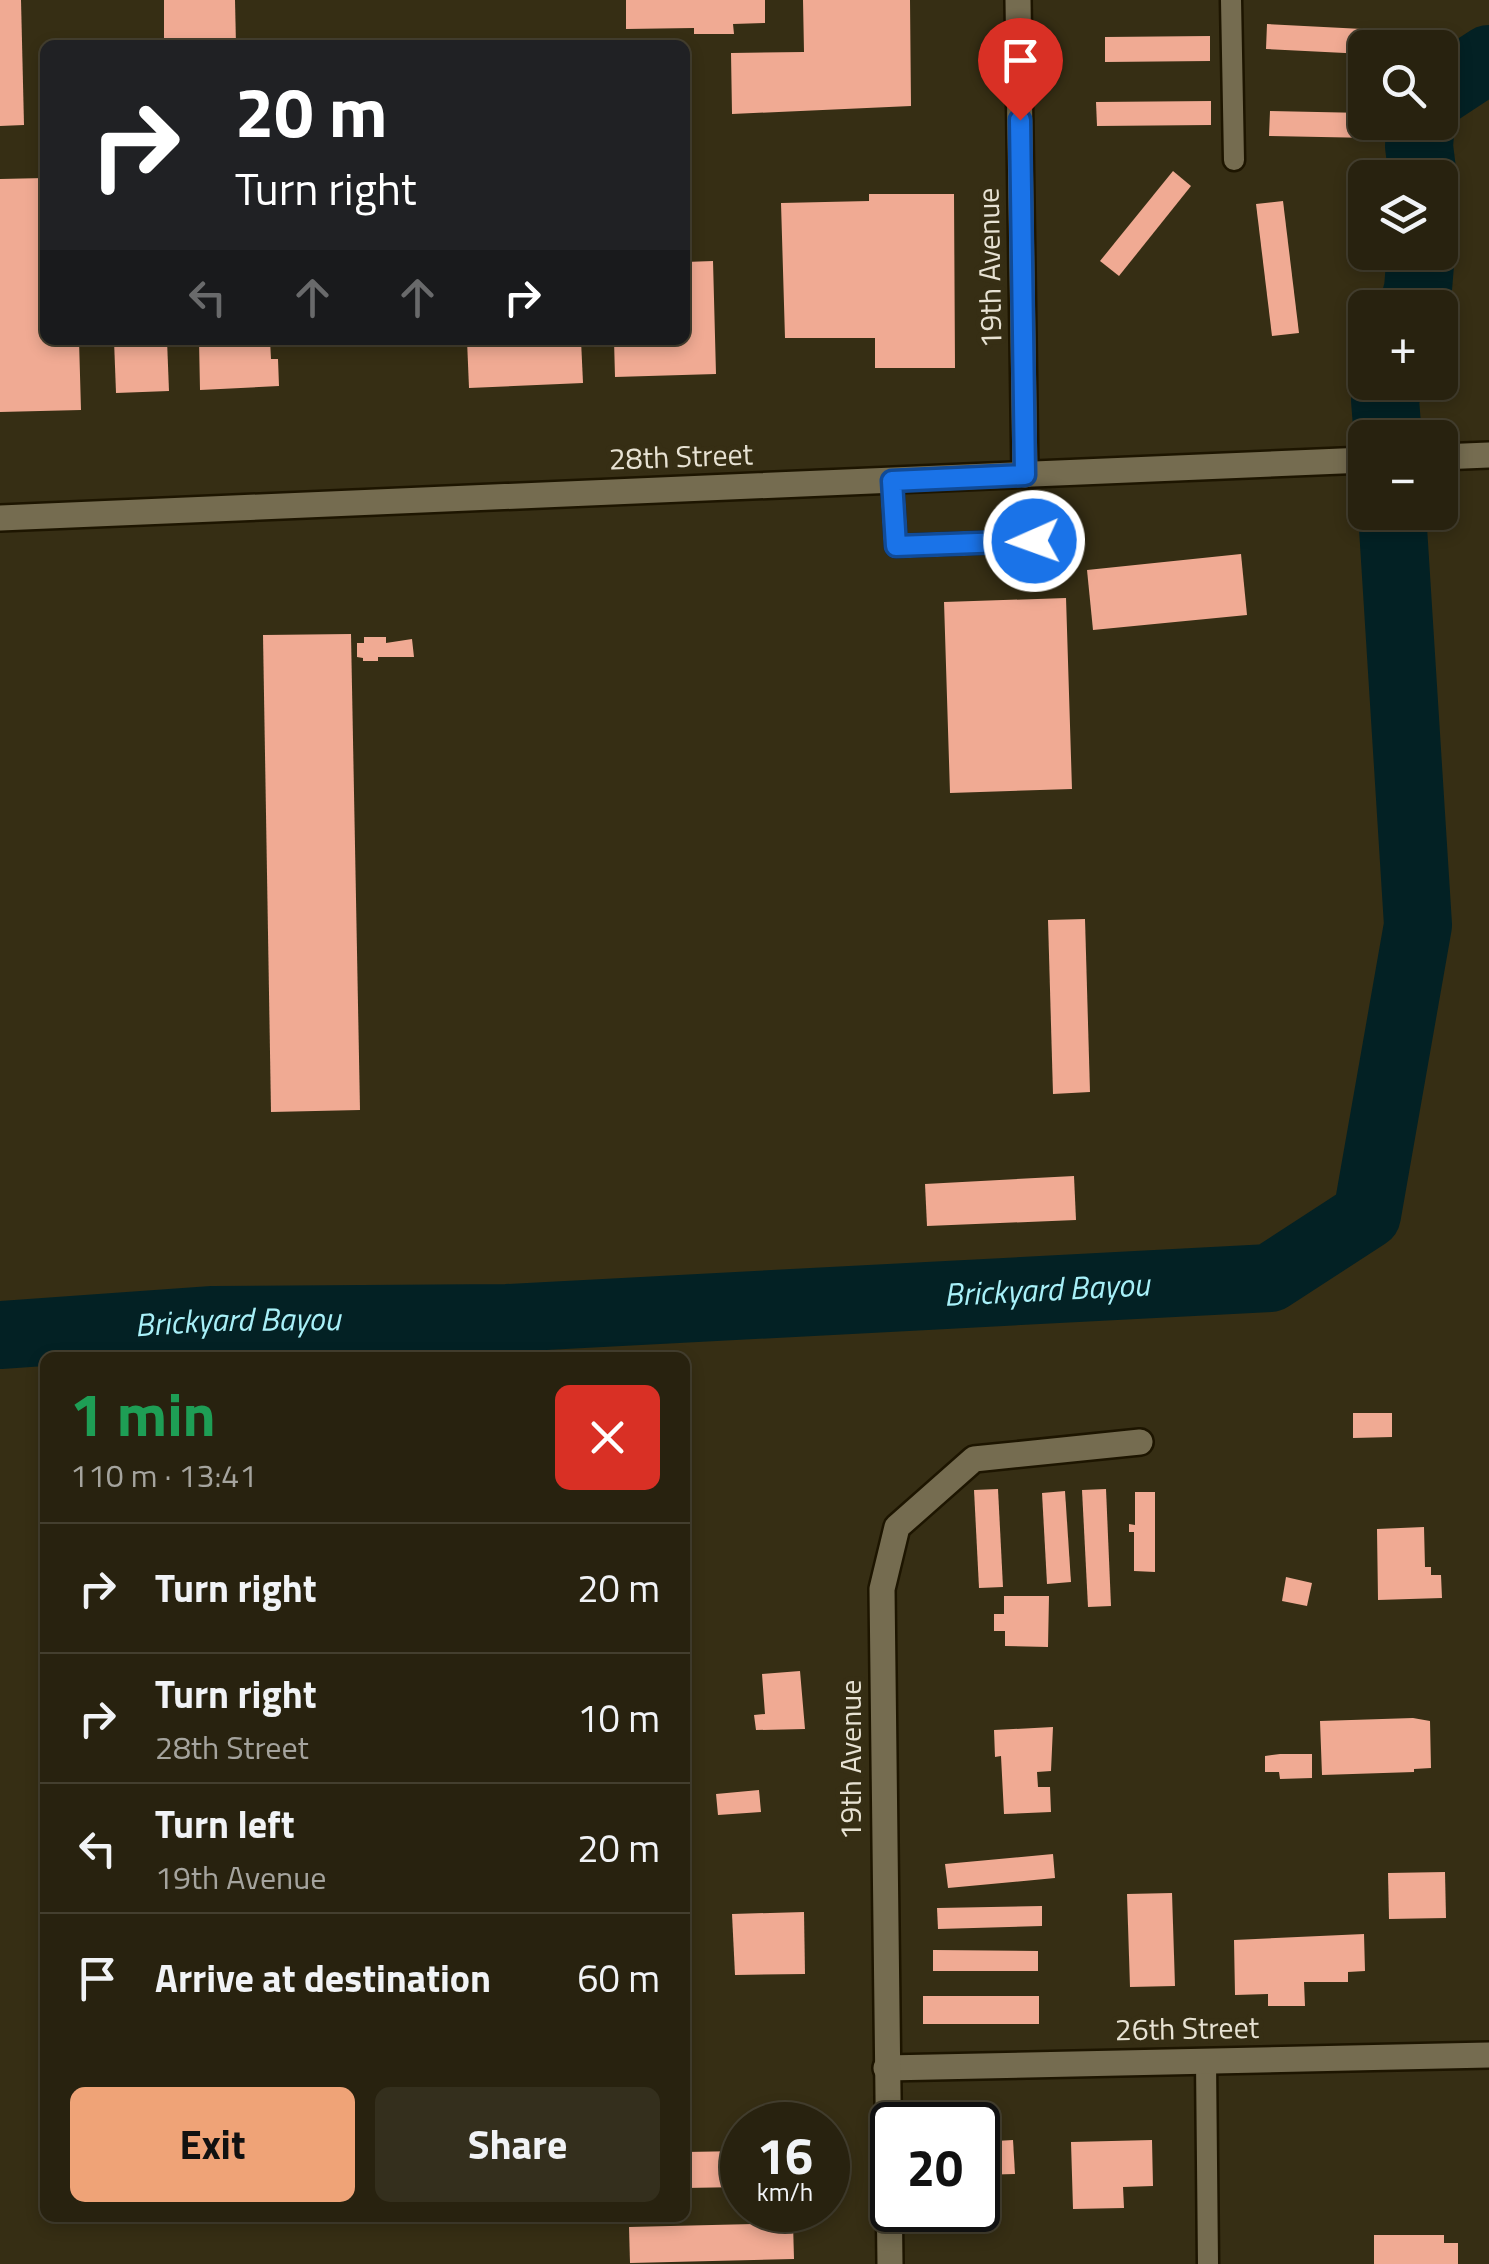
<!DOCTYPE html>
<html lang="en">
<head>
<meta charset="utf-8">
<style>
	:root { --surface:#28220f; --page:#342f1d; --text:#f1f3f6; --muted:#a5a49e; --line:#443f2f; --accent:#efa377 }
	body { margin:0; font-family:"Titillium Web",sans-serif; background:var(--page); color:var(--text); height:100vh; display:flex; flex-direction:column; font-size:38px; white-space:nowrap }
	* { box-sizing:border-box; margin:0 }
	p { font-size:32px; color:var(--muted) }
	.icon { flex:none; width:55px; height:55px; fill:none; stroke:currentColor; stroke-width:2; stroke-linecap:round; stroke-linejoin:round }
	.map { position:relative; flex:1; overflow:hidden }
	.panel { position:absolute; left:40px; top:1352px; width:650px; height:870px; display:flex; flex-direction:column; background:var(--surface); border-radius:15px; box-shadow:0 5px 15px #0003,0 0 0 2px var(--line) }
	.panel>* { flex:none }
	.top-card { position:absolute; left:40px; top:40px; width:650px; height:305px; border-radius:15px; box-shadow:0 5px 15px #0003,0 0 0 2px var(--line); background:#202124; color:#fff; overflow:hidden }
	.fabs { position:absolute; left:1348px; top:30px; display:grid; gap:20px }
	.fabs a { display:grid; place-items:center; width:110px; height:110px; border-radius:15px; background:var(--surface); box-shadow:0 5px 15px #0003,0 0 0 2px var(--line); font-size:50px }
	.speed { position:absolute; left:720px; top:2102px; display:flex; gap:20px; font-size:50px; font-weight:700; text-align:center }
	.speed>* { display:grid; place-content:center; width:130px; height:130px; border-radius:50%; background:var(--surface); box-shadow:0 5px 15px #0003,0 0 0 2px var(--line); line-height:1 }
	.speed small { font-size:25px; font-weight:400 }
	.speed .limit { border:5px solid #111; border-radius:15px; background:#fff; color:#111 }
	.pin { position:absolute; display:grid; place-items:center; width:85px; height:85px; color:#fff; margin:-102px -42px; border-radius:50% 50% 50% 0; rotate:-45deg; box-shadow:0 0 10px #0007 }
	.pin .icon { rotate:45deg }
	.me { position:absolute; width:110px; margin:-55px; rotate:268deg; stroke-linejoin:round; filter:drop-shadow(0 0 8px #0008) }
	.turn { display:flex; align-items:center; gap:35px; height:210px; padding:0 30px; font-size:45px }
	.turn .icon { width:130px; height:130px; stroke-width:2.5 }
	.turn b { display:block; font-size:70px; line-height:85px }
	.lanes { display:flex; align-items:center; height:95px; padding:0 30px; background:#0003; justify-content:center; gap:50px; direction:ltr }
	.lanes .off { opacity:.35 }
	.round { display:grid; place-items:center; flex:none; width:105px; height:105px; border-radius:15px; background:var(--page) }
	.summary { display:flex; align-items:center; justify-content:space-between; height:170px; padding:0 30px }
	h1 { font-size:60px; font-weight:700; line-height:75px; color:#1e9e55 }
	.cta { display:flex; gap:20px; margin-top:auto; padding:20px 30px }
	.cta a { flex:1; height:115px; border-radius:15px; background:var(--accent); color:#111; font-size:40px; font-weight:700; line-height:115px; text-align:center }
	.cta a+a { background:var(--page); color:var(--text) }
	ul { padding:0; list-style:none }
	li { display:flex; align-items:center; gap:30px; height:130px; padding:0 30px; border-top:2px solid var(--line) }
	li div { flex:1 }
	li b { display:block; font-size:38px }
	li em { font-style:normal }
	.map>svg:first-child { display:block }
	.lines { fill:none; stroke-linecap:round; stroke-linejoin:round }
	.river { stroke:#032124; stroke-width:68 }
	.building { fill:#f0aa93 }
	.service-casing { stroke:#1d1500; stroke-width:25 }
	.minor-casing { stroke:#1d1500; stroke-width:30 }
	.secondary-casing { stroke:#1d1500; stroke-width:30 }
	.service { stroke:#756c50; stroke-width:20 }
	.minor { stroke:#756c50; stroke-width:25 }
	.secondary { stroke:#756c50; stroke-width:25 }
	.route-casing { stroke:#114b97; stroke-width:25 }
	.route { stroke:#1a73e8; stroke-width:18 }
	.labels { text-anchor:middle; stroke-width:10; stroke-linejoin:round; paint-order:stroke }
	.street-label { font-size:30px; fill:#e7e2d3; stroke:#362e14 }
	.water-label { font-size:32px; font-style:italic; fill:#a8f0f8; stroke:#362e14 }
</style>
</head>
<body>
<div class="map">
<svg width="1489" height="2264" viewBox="0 0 1489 2264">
	<rect width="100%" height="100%" fill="#362e14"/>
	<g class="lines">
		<!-- river -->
		<g class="river">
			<path d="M1440,91L1489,59"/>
			<path d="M1421,122L1419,146L1423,178"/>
			<path d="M1413,308L1418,289L1421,252"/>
			<path d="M1388,438L1385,400L1390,382"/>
			<path id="s1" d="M0,1335L213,1320L507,1318L1270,1278L1367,1215L1418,925L1392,512"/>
		</g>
	</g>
	<!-- building -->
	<g class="building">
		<path d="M0,0H21L24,125L0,126Z"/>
		<path d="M164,0H235L236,45H164Z"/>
		<path d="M626,0H765V23L733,24L734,34H694V28L626,29Z"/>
		<path d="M803,0H910L911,106L732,114L731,53L804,52Z"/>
		<path d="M1267,24L1382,30L1381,48H1365V54L1266,49Z"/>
		<path d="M1210,36V61L1105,62V37Z"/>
		<path d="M1211,101V125L1097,126L1096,102Z"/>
		<path d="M1270,111L1365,113V122H1373L1372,138L1269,136Z"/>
		<path d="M1173,171L1191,186L1119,276L1100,261Z"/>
		<path d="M45,178V340H79L81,410L0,412V179Z"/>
		<path d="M869,194H954L955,368H875V338H785L781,203L869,201Z"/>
		<path d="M1283,201L1299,333L1272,336L1256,204Z"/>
		<path d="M713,261L716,374L615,377L614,340H685V262Z"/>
		<path d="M114,340H167L169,391L116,393Z"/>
		<path d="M199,340H270L271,359H278L279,386L200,390Z"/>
		<path d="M467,340H581L583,383L469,388Z"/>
		<path d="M1241,554L1247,615L1093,630L1087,570Z"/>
		<path d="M1066,598L1072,789L950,793L944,602Z"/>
		<path d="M351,634L360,1110L271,1112L263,635Z"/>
		<path d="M364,637H386V643L412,639L414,657H378V661H363V658L357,657V643H364Z"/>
		<path d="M1085,919L1090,1092L1053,1094L1048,920Z"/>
		<path d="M1074,1176L1076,1220L927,1226L925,1184Z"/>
		<path d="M1353,1413H1392V1437L1353,1438Z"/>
		<path d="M998,1489L1003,1587L979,1588L974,1490Z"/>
		<path d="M1106,1489L1111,1606L1088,1607L1082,1490Z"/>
		<path d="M1065,1491L1071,1582L1047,1584L1042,1493Z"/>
		<path d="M1135,1492H1155V1572L1134,1571V1532H1129V1524L1135,1525Z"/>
		<path d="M1424,1527L1425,1567H1431V1575H1441L1442,1598L1378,1600L1377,1529Z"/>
		<path d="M1286,1577L1312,1583L1307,1606L1282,1601Z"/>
		<path d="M1004,1596H1049L1048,1647L1005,1646V1631H994V1614H1004Z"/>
		<path d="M800,1671L805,1729L756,1730L754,1715L765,1714L762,1674Z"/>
		<path d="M1413,1718L1430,1721L1431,1768L1414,1769V1772L1322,1775L1320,1721Z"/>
		<path d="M1053,1727L1051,1771L1037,1772L1038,1787H1050L1051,1812L1004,1814L1001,1756L995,1757L994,1730Z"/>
		<path d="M1280,1754H1312V1778L1280,1779L1279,1772H1265V1756Z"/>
		<path d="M759,1790L761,1812L718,1815L716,1794Z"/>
		<path d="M1053,1854L1055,1878L948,1888L945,1864Z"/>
		<path d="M1445,1872L1446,1918L1389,1919L1388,1873Z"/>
		<path d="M1172,1893L1175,1986L1130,1987L1127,1894Z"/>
		<path d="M1042,1906V1926L938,1929L937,1908Z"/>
		<path d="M804,1912L805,1974L735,1975L732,1914Z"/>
		<path d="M1364,1934L1365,1971L1348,1972V1982H1304L1305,2006H1268V1994L1235,1995L1234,1940Z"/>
		<path d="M933,1950L1038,1951V1971H933Z"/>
		<rect x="923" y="1996" width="116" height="28"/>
		<path d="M1013,2140L1015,2174L978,2175V2142Z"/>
		<path d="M1152,2140L1153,2186L1123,2187L1124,2208L1073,2209L1071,2142Z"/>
		<path d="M742,2151V2187L685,2188V2152Z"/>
		<path d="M793,2223L794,2259L630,2263L629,2227Z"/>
		<path d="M1374,2235H1444V2243H1458V2264H1374Z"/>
	</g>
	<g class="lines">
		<defs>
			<g id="service">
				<path d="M1231,0L1234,160"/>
				<path d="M892,481L896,546L1034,541"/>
				<path d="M1206,2061L1208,2264"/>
			</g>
			<g id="minor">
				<path d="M1018,0L1025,475"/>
				<path d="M886,2068L1489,2055"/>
				<path d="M890,2264L882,1589L897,1527L974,1459L1140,1442"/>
			</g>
			<g id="secondary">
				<path d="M1440,457L1489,455"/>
				<path d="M0,518L1365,460"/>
			</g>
		</defs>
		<!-- service casing -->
		<use href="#service" class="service-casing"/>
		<!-- minor casing -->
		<use href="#minor" class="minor-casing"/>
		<!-- secondary casing -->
		<use href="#secondary" class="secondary-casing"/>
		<!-- service -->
		<use href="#service" class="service"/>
		<!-- minor -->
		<use href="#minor" class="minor"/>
		<!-- secondary -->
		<use href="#secondary" class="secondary"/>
	</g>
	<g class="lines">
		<defs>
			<path id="route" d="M1020,120L1025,475L892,481L896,546L1034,541"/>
		</defs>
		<!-- route casing -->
		<use href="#route" class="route-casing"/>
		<!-- route -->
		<use href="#route" class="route"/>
	</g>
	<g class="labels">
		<!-- street labels -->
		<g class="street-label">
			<text transform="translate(990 268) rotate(-91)" y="10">19th Avenue</text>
			<text transform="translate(681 457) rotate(-2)" y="10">28th Street</text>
			<text transform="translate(851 1760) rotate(-90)" y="10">19th Avenue</text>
			<text transform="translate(1187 2029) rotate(-1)" y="10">26th Street</text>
		</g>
		<!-- water labels -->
		<g class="water-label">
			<text dy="11" stroke="none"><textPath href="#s1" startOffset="1048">Brickyard Bayou</textPath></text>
			<text dy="11" stroke="none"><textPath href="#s1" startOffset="238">Brickyard Bayou</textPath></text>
		</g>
	</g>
</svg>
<div class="fabs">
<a><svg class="icon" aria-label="search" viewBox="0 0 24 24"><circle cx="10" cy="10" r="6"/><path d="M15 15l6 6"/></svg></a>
<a><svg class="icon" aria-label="layers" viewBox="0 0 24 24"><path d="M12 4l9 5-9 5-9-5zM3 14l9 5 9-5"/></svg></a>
<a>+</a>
<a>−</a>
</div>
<div class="speed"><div>16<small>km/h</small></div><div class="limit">20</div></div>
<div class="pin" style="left:1020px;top:120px;background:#d93025"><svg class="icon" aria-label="arrive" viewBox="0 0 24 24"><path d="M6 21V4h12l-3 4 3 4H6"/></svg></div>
<svg class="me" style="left:1034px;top:541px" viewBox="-20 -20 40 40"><circle r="17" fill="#1a73e8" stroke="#fff" stroke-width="3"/><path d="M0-11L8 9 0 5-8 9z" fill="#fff"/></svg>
<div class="top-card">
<div class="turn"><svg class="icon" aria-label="right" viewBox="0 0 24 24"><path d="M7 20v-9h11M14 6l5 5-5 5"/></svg><div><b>20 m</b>Turn right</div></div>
<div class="lanes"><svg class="icon off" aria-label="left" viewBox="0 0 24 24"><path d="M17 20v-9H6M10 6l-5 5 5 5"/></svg><svg class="icon off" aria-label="ahead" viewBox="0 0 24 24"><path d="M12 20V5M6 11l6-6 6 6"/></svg><svg class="icon off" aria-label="ahead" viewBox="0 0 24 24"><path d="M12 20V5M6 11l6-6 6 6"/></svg><svg class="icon" aria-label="right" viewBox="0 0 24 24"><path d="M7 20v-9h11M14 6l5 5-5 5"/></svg></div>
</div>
<section class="panel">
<div class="summary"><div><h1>1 min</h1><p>110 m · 13:41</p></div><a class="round" style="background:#d93025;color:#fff"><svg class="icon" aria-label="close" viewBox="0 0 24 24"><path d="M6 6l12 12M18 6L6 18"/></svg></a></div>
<ul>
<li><svg class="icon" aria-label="right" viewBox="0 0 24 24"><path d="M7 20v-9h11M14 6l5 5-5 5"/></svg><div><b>Turn right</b></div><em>20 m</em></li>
<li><svg class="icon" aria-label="right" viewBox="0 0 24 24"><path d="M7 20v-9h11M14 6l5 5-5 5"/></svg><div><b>Turn right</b><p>28th Street</p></div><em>10 m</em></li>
<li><svg class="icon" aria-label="left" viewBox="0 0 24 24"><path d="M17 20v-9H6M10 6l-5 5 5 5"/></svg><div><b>Turn left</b><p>19th Avenue</p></div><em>20 m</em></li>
<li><svg class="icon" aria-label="arrive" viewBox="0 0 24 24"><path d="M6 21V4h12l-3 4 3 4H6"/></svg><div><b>Arrive at destination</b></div><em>60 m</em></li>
</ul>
<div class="cta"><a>Exit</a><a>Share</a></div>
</section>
</div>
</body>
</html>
